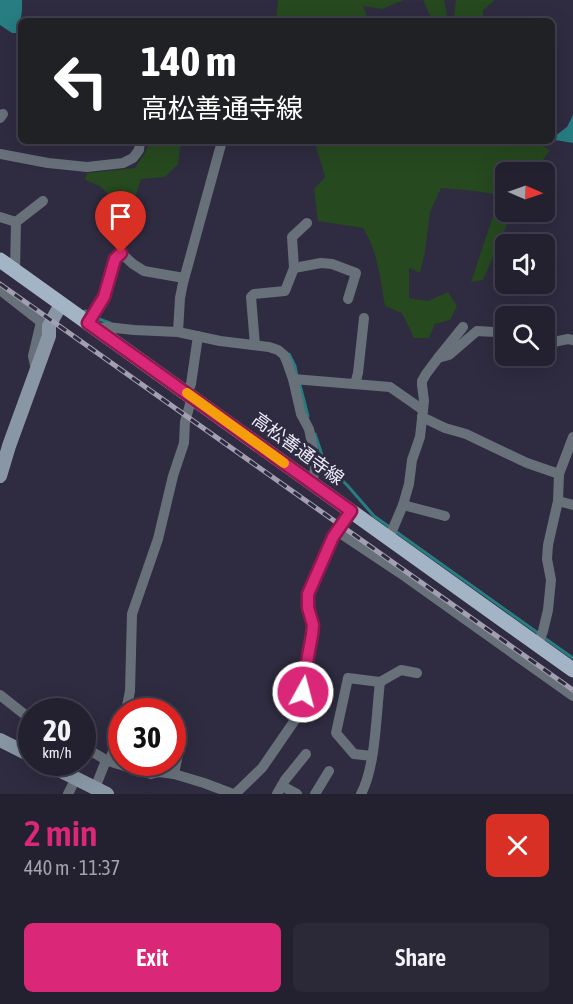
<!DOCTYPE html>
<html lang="en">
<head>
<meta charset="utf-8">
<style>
	:root { --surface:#232030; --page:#2b2838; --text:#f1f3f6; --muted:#a3a3ab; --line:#403e4c; --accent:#db2777 }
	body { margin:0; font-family:"Asap Condensed","Noto Sans JP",sans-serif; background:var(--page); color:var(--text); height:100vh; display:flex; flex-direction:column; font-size:22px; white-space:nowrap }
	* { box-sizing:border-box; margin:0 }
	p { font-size:20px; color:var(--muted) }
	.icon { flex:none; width:33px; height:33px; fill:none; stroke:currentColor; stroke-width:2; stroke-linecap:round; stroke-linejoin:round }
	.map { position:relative; height:794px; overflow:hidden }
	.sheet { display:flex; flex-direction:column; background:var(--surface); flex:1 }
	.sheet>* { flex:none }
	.banner { position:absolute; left:18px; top:18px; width:537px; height:126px; border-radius:9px; box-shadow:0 6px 24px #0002,0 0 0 2px var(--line); background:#202124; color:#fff; overflow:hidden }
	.needle { width:39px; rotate:92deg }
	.tools { position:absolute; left:495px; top:162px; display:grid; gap:12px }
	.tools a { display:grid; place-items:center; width:60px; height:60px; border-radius:9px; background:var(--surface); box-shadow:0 6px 24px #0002,0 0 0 2px var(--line); font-size:30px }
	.speed { position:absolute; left:18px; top:698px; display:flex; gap:12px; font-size:30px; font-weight:700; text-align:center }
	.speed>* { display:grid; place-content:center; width:78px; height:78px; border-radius:50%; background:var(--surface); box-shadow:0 6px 24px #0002,0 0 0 2px var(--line); line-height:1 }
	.speed small { font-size:15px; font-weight:400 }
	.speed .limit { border:9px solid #d22; background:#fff; color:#111 }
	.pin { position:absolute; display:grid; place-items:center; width:51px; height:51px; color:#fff; margin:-62px -26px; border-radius:50% 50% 50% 0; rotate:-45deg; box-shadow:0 0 6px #0007 }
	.pin .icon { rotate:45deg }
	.me { position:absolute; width:66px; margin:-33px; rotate:7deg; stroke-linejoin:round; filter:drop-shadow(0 0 4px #0008) }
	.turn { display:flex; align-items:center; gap:21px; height:126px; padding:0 24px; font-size:27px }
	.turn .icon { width:78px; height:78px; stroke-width:2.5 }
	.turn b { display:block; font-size:42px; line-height:51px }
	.round { display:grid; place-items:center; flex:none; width:63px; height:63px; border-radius:9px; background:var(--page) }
	.head { display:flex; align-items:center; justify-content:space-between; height:102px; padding:0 24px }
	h1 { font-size:36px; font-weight:600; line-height:45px; color:var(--accent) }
	.cta { display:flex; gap:12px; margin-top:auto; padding:12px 24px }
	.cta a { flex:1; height:69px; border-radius:9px; background:var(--accent); color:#fff; font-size:24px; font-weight:600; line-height:69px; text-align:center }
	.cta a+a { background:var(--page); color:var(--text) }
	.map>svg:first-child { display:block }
	.green { fill:#26491f }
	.water { fill:#277d82 }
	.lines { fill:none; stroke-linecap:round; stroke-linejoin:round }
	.stream { stroke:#277d82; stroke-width:3 }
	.street { stroke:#68717a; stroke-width:10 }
	.secondary { stroke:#8997a5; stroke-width:14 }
	.primary { stroke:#a2b4c6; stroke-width:15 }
	.rail-casing { stroke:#a29fb0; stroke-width:5 }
	.rail { stroke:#2f2b40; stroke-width:3; stroke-dasharray:9; stroke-linecap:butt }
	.route-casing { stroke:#8e194d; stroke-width:15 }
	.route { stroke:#db2777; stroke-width:10 }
	.slow { stroke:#f59e0b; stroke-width:10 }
	.labels { text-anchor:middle; stroke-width:6; stroke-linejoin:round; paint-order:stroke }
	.street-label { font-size:18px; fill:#efedfb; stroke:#2f2b40 }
</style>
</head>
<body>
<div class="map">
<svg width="573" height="794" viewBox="0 0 573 794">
	<rect width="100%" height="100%" fill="#2f2b40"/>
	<!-- green -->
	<g class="green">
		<path d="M278,0H404L382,9L363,6L369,21H276Z"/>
		<path d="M423,0H444L448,21H431V18Z"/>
		<path d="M456,0H495L483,10V21H456L454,16Z"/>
		<path d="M150,141H183L180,148L178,164L165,177L141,179L134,200L108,194L100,186L85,180L87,173L135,168L145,153Z"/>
		<path d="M317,141H534L550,150L534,172H506V212H512L483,280L471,282L500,195L476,191L441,188L430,212L425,252L420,273L409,268V298L428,301L448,292L457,306L450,320L435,324L429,338H414L402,313L385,306C380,279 378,251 363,228L318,221L314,189L325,177L316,146Z"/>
	</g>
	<!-- water -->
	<g class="water">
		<path d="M0,0H22V10L19,33H12L0,25Z"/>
		<path d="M573,115V143L555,140V136L567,127Z"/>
	</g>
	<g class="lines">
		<!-- stream -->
		<g class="stream">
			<path d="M81,312L86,311L99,319L110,323"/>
			<path d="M289,354L295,366L297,376"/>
			<path d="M300,385L308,416"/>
			<path d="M315,434L325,464L347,485L374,516L538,633"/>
			<path d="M543,637L573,658"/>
		</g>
		<!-- street -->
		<g class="street">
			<path d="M0,118L3,114"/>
			<path d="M0,154L48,163L87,167L123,163L133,158L139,150L140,141"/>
			<path d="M0,217L16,222L15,271"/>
			<path d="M16,222L43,201"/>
			<path d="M294,268L321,263L332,264L356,273L348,299"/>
			<path d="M0,290L41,322L33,356L36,370"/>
			<path d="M88,323L104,297L115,259L121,253L133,264L144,271L184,278"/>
			<path d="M97,329L107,327L134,330L178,332L220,341L269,347L278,350L284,355L287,362L293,379L301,414L309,429L313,448L315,469L312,483"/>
			<path d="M178,332L180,298L183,283L222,141"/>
			<path d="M544,344L568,339L573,340"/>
			<path d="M255,345L251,297L254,294L285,291L294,268L292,237L307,223"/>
			<path d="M438,358L449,355L477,331L495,332L506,335"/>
			<path d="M293,379L390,387L423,410"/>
			<path d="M355,384L358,373L364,318"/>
			<path d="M187,394L191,384L198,336"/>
			<path d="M422,417L445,428L466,434L527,463L559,474"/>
			<path d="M558,501L573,505"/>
			<path d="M403,505L445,516"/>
			<path d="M337,531L400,573L573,696"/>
			<path d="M389,538L403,505L409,484L412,460L420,437L424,401L422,385V381L426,374L438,358L463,327"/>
			<path d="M538,644L543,631L548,610L551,580L547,559L548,545L558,501L559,474L573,437"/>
			<path d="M0,695L24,714L32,718"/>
			<path d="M126,711L130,691L132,614L158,539L173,476L184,443L185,422L192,397"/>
			<path d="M82,746L108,761L151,774L159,772L174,774L204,783L233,794"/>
			<path d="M372,756L354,754L336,733L348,678L380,682"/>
			<path d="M174,774L179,749"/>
			<path d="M282,786L297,794"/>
			<path d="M95,788L105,763L111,757L122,726"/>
			<path d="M68,794L76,778"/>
			<path d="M235,794L262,768L295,720L300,707L303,692L308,656L312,635L313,625L308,608V594L333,537L351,511"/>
			<path d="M277,794L285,780L306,754"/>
			<path d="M315,794L329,771"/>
			<path d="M361,794C376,766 376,714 380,682L401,670L417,673"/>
		</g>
		<!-- secondary -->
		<g class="secondary">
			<path d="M0,476L9,446L49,336V326L61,304"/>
			<path d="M0,740L32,756"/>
			<path d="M43,762L107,794"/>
		</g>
		<!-- primary -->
		<path class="primary" d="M0,260L573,670"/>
		<defs>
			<path id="rail" d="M0,284L573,690"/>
		</defs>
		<!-- rail casing -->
		<use href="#rail" class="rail-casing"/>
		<!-- rail -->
		<use href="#rail" class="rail"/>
	</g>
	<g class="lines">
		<defs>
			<path id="route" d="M121,253L115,259L104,297L88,323L351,511L333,537L308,594V608L313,625L312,635L308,656L303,692"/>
		</defs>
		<!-- route casing -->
		<use href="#route" class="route-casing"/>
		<!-- route -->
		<use href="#route" class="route"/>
		<!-- slow -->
		<path class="slow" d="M187,393L284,463"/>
	</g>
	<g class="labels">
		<!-- street labels -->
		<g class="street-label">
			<text transform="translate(298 449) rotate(36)" y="6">高松善通寺線</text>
		</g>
	</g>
</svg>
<div class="tools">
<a><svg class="needle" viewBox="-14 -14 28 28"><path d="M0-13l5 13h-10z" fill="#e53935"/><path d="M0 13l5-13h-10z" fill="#a3a3ab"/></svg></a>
<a><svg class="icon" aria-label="sound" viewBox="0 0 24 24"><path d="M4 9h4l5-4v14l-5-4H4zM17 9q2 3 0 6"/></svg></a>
<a><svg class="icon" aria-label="search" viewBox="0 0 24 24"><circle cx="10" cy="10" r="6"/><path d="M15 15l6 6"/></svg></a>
</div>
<div class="speed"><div>20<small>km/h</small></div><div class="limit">30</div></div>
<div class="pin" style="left:121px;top:253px;background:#d93025"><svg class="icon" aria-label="arrive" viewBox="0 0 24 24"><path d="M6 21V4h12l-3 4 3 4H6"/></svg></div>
<svg class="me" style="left:303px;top:692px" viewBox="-20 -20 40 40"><circle r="17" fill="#db2777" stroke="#fff" stroke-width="3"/><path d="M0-11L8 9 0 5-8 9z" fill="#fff"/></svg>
<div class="banner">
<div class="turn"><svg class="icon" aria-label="left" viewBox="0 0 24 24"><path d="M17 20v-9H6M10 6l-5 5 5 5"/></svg><div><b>140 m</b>高松善通寺線</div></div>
</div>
</div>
<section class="sheet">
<div class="head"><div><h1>2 min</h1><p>440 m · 11:37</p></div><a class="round" style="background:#d93025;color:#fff"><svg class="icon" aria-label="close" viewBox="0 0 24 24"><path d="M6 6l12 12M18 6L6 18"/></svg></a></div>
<div class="cta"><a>Exit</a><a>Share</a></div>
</section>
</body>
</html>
